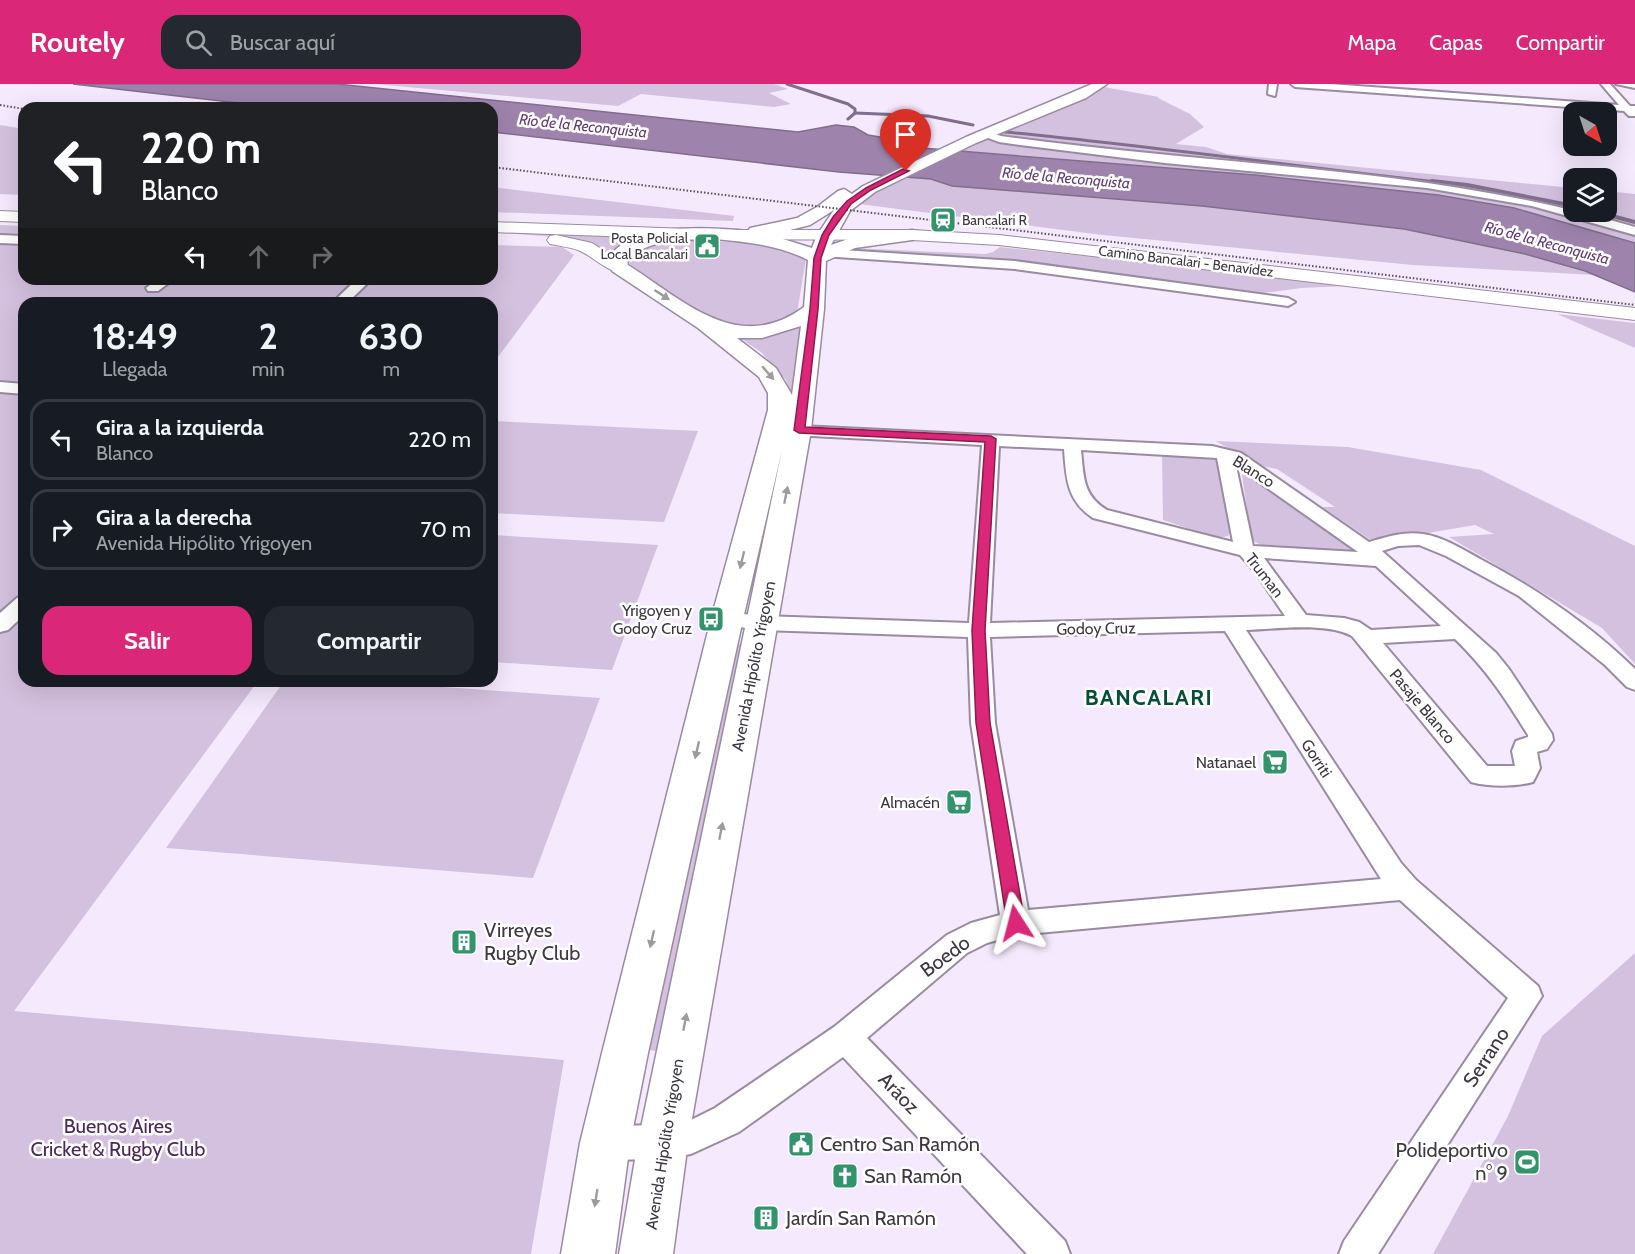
<!DOCTYPE html>
<html lang="es">
<head>
<meta charset="utf-8">
<style>
	:root { --surface:#171b24; --page:#242831; --text:#f1f3f6; --muted:#9ea1a6; --line:#363941; --accent:#db2777 }
	body { margin:0; font-family:Cabin,sans-serif; background:var(--page); color:var(--text); height:100vh; display:flex; flex-direction:column; font-size:22px; white-space:nowrap }
	* { box-sizing:border-box; margin:0 }
	p { font-size:20px; color:var(--muted) }
	.icon { flex:none; width:33px; height:33px; fill:none; stroke:currentColor; stroke-width:2; stroke-linecap:round; stroke-linejoin:round }
	.map { position:relative; flex:1; overflow:hidden }
	.details { position:absolute; left:18px; top:213px; width:480px; height:390px; display:flex; flex-direction:column; background:var(--surface); border-radius:18px; box-shadow:0 6px 24px #0002 }
	.details>* { flex:none }
	.hud { position:absolute; left:18px; top:18px; width:480px; height:183px; border-radius:18px; box-shadow:0 6px 24px #0002; background:#202124; color:#fff; overflow:hidden }
	.needle { width:39px; rotate:141deg }
	.fabs { position:absolute; left:1563px; top:18px; display:grid; gap:12px }
	.fabs a { display:grid; place-items:center; width:54px; height:54px; border-radius:12px; background:var(--surface); box-shadow:0 6px 24px #0002; font-size:30px }
	.pin { position:absolute; display:grid; place-items:center; width:51px; height:51px; color:#fff; margin:-62px -26px; border-radius:50% 50% 50% 0; rotate:-45deg; box-shadow:0 0 6px #0007 }
	.pin .icon { rotate:45deg }
	.me { position:absolute; width:66px; margin:-33px; rotate:351deg; stroke-linejoin:round; filter:drop-shadow(0 0 4px #0008) }
	.turn { display:flex; align-items:center; gap:21px; height:126px; padding:0 24px; font-size:27px }
	.turn .icon { width:78px; height:78px; stroke-width:2.5 }
	.turn b { display:block; font-size:42px; line-height:51px }
	.lanes { display:flex; align-items:center; height:57px; padding:0 24px; background:#0003; justify-content:center; gap:30px; direction:ltr }
	.lanes .off { opacity:.35 }
	.eta { display:flex; justify-content:space-evenly; align-items:center; height:102px; text-align:center }
	.eta b { font-size:36px; font-weight:700; line-height:42px }
	.primary-button { display:flex; gap:12px; margin-top:auto; padding:12px 24px }
	.primary-button a { flex:1; height:69px; border-radius:18px; background:var(--accent); color:#fff; font-size:24px; font-weight:700; line-height:69px; text-align:center }
	.primary-button a+a { background:var(--page); color:var(--text) }
	ul { padding:0; list-style:none }
	li { display:flex; align-items:center; gap:18px; height:81px; margin:0 12px 9px; padding:0 12px; border:3px solid var(--line); border-radius:18px }
	li div { flex:1 }
	li b { display:block; font-size:22px }
	li em { font-style:normal }
	header { display:flex; align-items:center; gap:36px; box-sizing:border-box; height:84px; padding:0 30px; background:var(--accent); color:#fff }
	header strong { font-size:28px }
	nav { display:flex; gap:33px; margin-inline-start:auto; font-size:21px }
	.search { width:420px; height:54px; background:var(--page); display:flex; align-items:center; gap:15px; box-sizing:border-box; padding:0 21px; border-radius:18px; color:var(--muted); font-size:22px }
	.map>svg:first-child { display:block }
	.green { fill:#d4c1df }
	.water { fill:#9e84ad; stroke:#816d8c; stroke-width:1.5 }
	.lines { fill:none; stroke-linecap:round; stroke-linejoin:round }
	.stream-far1 { stroke:#816d8c; stroke-width:3 }
	.stream { stroke:#816d8c; stroke-width:4 }
	.minor-casing { stroke:#998ba1; stroke-width:4 }
	.secondary-casing { stroke:#998ba1; stroke-width:2 }
	.primary-casing { stroke:#998ba1; stroke-width:3 }
	.minor { fill:#fff; fill-rule:evenodd }
	.secondary { fill:#fff; fill-rule:evenodd }
	.primary { fill:#fff; fill-rule:evenodd }
	.rail { stroke:#554f59; stroke-width:2; stroke-dasharray:1.5 2; stroke-linecap:butt }
	.oneway { fill:#9e9ba0 }
	.route { fill:#db2777; stroke:#8e194d; stroke-width:1.5 }
	.labels { text-anchor:middle; stroke-width:5; stroke-linejoin:round; paint-order:stroke }
	.far-poi-label { font-size:14px; fill:#3d3740; stroke:#fff; text-anchor:start }
	.far-street-label { font-size:14px; fill:#3d3740; stroke:#fff }
	.far-water-label { font-size:15px; font-style:italic; fill:#613c74; stroke:#fff }
	.street-label { font-size:16px; fill:#3d3740; stroke:#fff }
	.poi-label { font-size:16px; fill:#3d3740; stroke:#fff; text-anchor:end }
	.near-poi-label { font-size:20px; fill:#3d3740; stroke:#fff; text-anchor:start }
	.near-street-label { font-size:20px; fill:#3d3740; stroke:#fff }
	.near-park-label { font-size:20px; fill:#4b275c; stroke:#fff }
	.district-label { font-size:22px; font-weight:bold; letter-spacing:1.5px; fill:#044f36; stroke:#fff }
</style>
</head>
<body>
<header>
<strong>Routely</strong>
<div class="search"><svg class="icon" aria-label="search" viewBox="0 0 24 24"><circle cx="10" cy="10" r="6"/><path d="M15 15l6 6"/></svg>Buscar aquí</div>
<nav><a>Mapa</a><a>Capas</a><a>Compartir</a></nav>
</header>
<div class="map">
<svg width="1635" height="1170" viewBox="0 0 1635 1170">
	<rect width="100%" height="100%" fill="#f5e9fd"/>
	<!-- green -->
	<g class="green">
		<path d="M374,0H774L788,5L769,9L791,20L774,23L641,10L618,22Z"/>
		<path d="M1104,3L1159,13L1158,14L1190,30L1204,43L1176,60L1206,63L1227,70L1573,104L1574,128H1606L1607,107L1635,110V160L1438,111L1255,91L1004,70L956,68L995,49L1092,11Z"/>
		<path d="M0,41L24,45V111L0,110Z"/>
		<path d="M910,93L931,95L952,102L1202,122L1404,145L1525,170L1595,191L1413,181L1103,151L859,120L882,104Z"/>
		<path d="M492,103L734,132L733,137L492,128Z"/>
		<path d="M0,141L24,142V195H492V161L562,163L574,171L492,281V219H24V597H258L14,927L564,976L531,1170H0Z"/>
		<path d="M492,148L651,150L611,169L568,154Z"/>
		<path d="M675,155L784,161L806,175L797,229C790,236 782,237 772,240C715,253 675,212 631,181L628,176L633,166Z"/>
		<path d="M1000,163L1274,192L1347,202L1301,204L1256,210L849,167L850,164L985,170L993,168Z"/>
		<path d="M1557,230L1635,239V264Z"/>
		<path d="M801,242L794,327L786,296L761,268L740,254Z"/>
		<path d="M492,337L698,347L664,438L492,429Z"/>
		<path d="M1216,357L1348,363L1481,386L1635,462V580L1602,544L1449,453L1494,450L1475,441L1374,458L1322,423H1335L1277,385L1256,381Z"/>
		<path d="M1162,369L1215,373L1219,376L1230,448L1228,452L1217,454L1163,436Z"/>
		<path d="M1245,386L1363,466L1357,469L1265,463L1255,458L1251,453L1242,391Z"/>
		<path d="M492,451L658,461L612,586L492,578Z"/>
		<path d="M734,560H744L656,967L642,965Z"/>
		<path d="M284,597H360L600,614L533,794L166,764Z"/>
		<path d="M1635,869V1170H1433L1508,1032L1542,952Z"/>
	</g>
	<!-- water -->
	<path class="water" d="M73,0H337L798,48L836,41L854,43L868,51L886,54L897,62L1255,91L1438,111L1514,124L1635,159V208L1585,187L1525,170L1404,145L1202,122L952,102L931,95L839,88L492,48V24H282Z"/>
	<g class="lines">
		<!-- stream-far1 -->
		<g class="stream-far1">
			<path d="M787,0L848,20L855,25V29L848,35"/>
			<path d="M855,29L928,32L973,41"/>
			<path d="M1005,48C1152,62 1299,83 1446,99"/>
		</g>
		<!-- stream -->
		<g class="stream">
			<path d="M1432,97L1467,101L1574,122"/>
			<path d="M1597,128L1635,138"/>
		</g>
		<defs>
			<g id="minor">
				<path d="M1269,0H1277L1275,12L1268,10Z"/>
				<path d="M1291,0H1330L1619,21L1601,0H1610L1630,22H1635V32H1629L1624,27L1295,3Z"/>
				<path d="M1616,0H1635V4Z"/>
				<path d="M986,47L1001,52C1212,82 1432,82 1635,143V151L1532,122L1427,104L1165,79L1020,61L999,58L983,52V48Z"/>
				<path d="M0,151L24,152V160L0,159Z"/>
				<path d="M826,165L1015,177L1288,214L1295,218L1288,222L1015,185L822,172L820,169L822,166Z"/>
				<path d="M158,195H174L158,207H148L146,204Z"/>
				<path d="M357,195H372L347,219H332Z"/>
				<path d="M0,298L24,300V310L0,308Z"/>
				<path d="M780,341L1212,362L1241,369L1369,458C1386,453 1405,447 1423,450C1444,453 1464,466 1482,476C1537,505 1590,541 1635,585V606L1627,603L1605,581L1519,512L1446,472L1419,461L1398,462L1382,467L1496,569L1509,585L1552,650L1553,656L1547,665L1537,668L1540,684L1533,698C1515,703 1489,703 1471,698L1352,552C1326,538 1276,545 1246,546L1401,779L1416,796L1538,902L1542,912L1378,1170H1339L1344,1157L1508,914L1400,816L1016,851L987,859L967,869L867,954L1065,1157L1070,1170H1027L843,973L739,1048L691,1070L663,1075L605,1076L593,1071L588,1059L593,1047L605,1042L663,1041L689,1037L715,1024L834,943L947,851L971,839L1000,831L971,639L968,553L760,546L719,540L716,535L719,530L727,528L760,532L969,539L982,361L774,350L772,346L774,342ZM999,362L1064,365C1066,394 1067,417 1093,434L1240,471L1256,489L1285,532L990,539ZM1081,366L1217,374L1233,458L1107,426C1082,411 1084,392 1081,366ZM1236,382L1358,468L1253,462ZM1264,474L1376,482L1441,542L1371,546L1359,538L1344,534L1306,531ZM1225,547L1381,795L1028,826L995,639L990,553ZM1455,555C1487,586 1505,614 1528,651V653L1516,657L1512,667L1515,682H1487L1383,559Z"/>
				<path d="M24,512V531L8,546L0,548V529L17,514Z"/>
			</g>
			<g id="secondary">
				<path d="M0,127L24,128V138L0,137Z"/>
				<path d="M492,138L689,145L695,146L697,150L695,154L689,155L492,148Z"/>
				<path d="M736,146H912L999,151L1635,224V236L999,161L912,156L730,155L727,151L730,147Z"/>
				<path d="M556,151L592,159L628,183L625,187C608,191 594,172 578,166C569,163 559,162 550,160L547,156L550,152Z"/>
			</g>
			<path id="primary" d="M1092,0H1107L1086,14L976,59L875,108L850,127L831,161L851,154L912,146L918,147L921,151L918,155L912,156L855,164L826,177L824,225L811,346L688,1058L673,1170H619L638,1058L782,366L743,535L648,969L630,1059L615,1170H561L580,1059L602,969L711,535L768,326V309L759,293L698,244L612,187L609,173C633,138 710,143 748,147L750,144L797,134L817,123L838,107L844,105L852,110L863,102L966,53ZM834,126L817,151L812,164L770,151L810,141ZM715,155C747,158 779,161 808,176L804,223C738,272 683,216 628,181L627,175C652,154 684,156 715,155ZM801,242L792,311L776,284L737,254H762Z"/>
		</defs>
		<!-- minor casing -->
		<use href="#minor" class="minor-casing"/>
		<!-- secondary casing -->
		<use href="#secondary" class="secondary-casing"/>
		<!-- primary casing -->
		<use href="#primary" class="primary-casing"/>
		<!-- minor -->
		<use href="#minor" class="minor"/>
		<!-- secondary -->
		<use href="#secondary" class="secondary"/>
		<!-- primary -->
		<use href="#primary" class="primary"/>
		<!-- rail -->
		<g class="rail">
			<path d="M0,21L24,25"/>
			<path d="M492,83L1635,221"/>
		</g>
	</g>
	<!-- one-way arrows -->
	<defs><path id="oneway-solid" d="M-6-.8H1V-3.2L6.5 0L1 3.2V.8H-6Z" transform="scale(1.5)"/></defs>
	<g class="oneway">
		<use href="#oneway-solid" transform="translate(662 211) rotate(33)"/>
		<use href="#oneway-solid" transform="translate(768 289) rotate(49)"/>
		<use href="#oneway-solid" transform="translate(786 411) rotate(-79)"/>
		<use href="#oneway-solid" transform="translate(742 476) rotate(104)"/>
		<use href="#oneway-solid" transform="translate(697 666) rotate(103)"/>
		<use href="#oneway-solid" transform="translate(721 747) rotate(-79)"/>
		<use href="#oneway-solid" transform="translate(652 855) rotate(103)"/>
		<use href="#oneway-solid" transform="translate(685 938) rotate(-79)"/>
		<use href="#oneway-solid" transform="translate(596 1114) rotate(99)"/>
	</g>
	<!-- route -->
	<path class="route" d="M903,85L909,87L871,106L851,120L829,151L821,174L818,225L805,343L991,352L996,355L985,546L990,639L1025,839L1022,844L1016,847L1010,844L1007,839L976,639L972,546L985,358L799,349L794,346L810,225L814,174L822,151L833,133L847,117L866,104Z"/>
	<!-- icons -->
	<defs>
		<symbol id="station-square" viewBox="-11 -11 22 22"><rect x="-9" y="-9" width="18" height="18" rx="4" fill="#33936d" stroke="#fff"/><path d="M-3-6H3Q5-6 5-4V2Q5 4 3 4L4.5 6H3L1.5 4h-3L-3 6H-4.5L-3 4Q-5 4-5 2V-4Q-5-6-3-6ZM-3.5-4v3h7v-3ZM-3.5 1v1.5H-2V1ZM2 1v1.5H3.5V1Z" fill="#fff"/></symbol>
		<symbol id="civic-square" viewBox="-11 -11 22 22"><rect x="-9" y="-9" width="18" height="18" rx="4" fill="#33936d" stroke="#fff"/><path d="M-.6-6.5H3V-4.5H.6V-3L4-1V1h2V6H-6V1h2V-1L-.6-3ZM-1.2 2.5V6h2.4V2.5Z" fill="#fff"/></symbol>
		<symbol id="bus-square" viewBox="-11 -11 22 22"><rect x="-9" y="-9" width="18" height="18" rx="4" fill="#33936d" stroke="#fff"/><path d="M-5-6H5V4H4V6H2V4H-2V6H-4V4H-5ZM-3.5-4V0h7V-4ZM-3.5 1.2v1.5H-2V1.2ZM2 1.2v1.5H3.5V1.2Z" fill="#fff"/></symbol>
		<symbol id="supermarket-square" viewBox="-11 -11 22 22"><rect x="-9" y="-9" width="18" height="18" rx="4" fill="#33936d" stroke="#fff"/><path d="M-6-5.5h2.5l.6 2H6L4.5 2H-2.5L-4.4-4H-6ZM-1.5 3.2a1.3 1.3 0 1 0 .1 0ZM3 3.2a1.3 1.3 0 1 0 .1 0Z" fill="#fff"/></symbol>
		<symbol id="building-square" viewBox="-11 -11 22 22"><rect x="-9" y="-9" width="18" height="18" rx="4" fill="#33936d" stroke="#fff"/><path d="M-4-6H4V6H1V3H-1V6H-4ZM-2.5-4.3h1.7v1.8h-1.7ZM.8-4.3h1.7v1.8H.8ZM-2.5-1h1.7V.8h-1.7ZM.8-1h1.7V.8H.8Z" fill="#fff"/></symbol>
		<symbol id="stadium-square" viewBox="-11 -11 22 22"><rect x="-9" y="-9" width="18" height="18" rx="4" fill="#33936d" stroke="#fff"/><path d="M0-5a6.5 5 0 1 0 0 10a6.5 5 0 1 0 0-10ZM-3.5-1.8h7v3.6h-7Z" fill="#fff"/></symbol>
		<symbol id="church-square" viewBox="-11 -11 22 22"><rect x="-9" y="-9" width="18" height="18" rx="4" fill="#33936d" stroke="#fff"/><path d="M-1.2-6h2.4v3.5h3.3v2.4h-3.3V6h-2.4V-.1h-3.3v-2.4h3.3Z" fill="#fff"/></symbol>
	</defs>
	<g fill-rule="evenodd">
		<use href="#station-square" x="928" y="121" width="30" height="30"/>
		<use href="#civic-square" x="692" y="147" width="30" height="30"/>
		<use href="#bus-square" x="696" y="520" width="30" height="30"/>
		<use href="#supermarket-square" x="1260" y="663" width="30" height="30"/>
		<use href="#supermarket-square" x="944" y="703" width="30" height="30"/>
		<use href="#building-square" x="449" y="843" width="30" height="30"/>
		<use href="#civic-square" x="786" y="1045" width="30" height="30"/>
		<use href="#stadium-square" x="1512" y="1063" width="30" height="30"/>
		<use href="#church-square" x="830" y="1077" width="30" height="30"/>
		<use href="#building-square" x="751" y="1119" width="30" height="30"/>
	</g>
	<g class="labels">
		<!-- far-poi labels -->
		<g class="far-poi-label">
			<text x="962" y="141">Bancalari R</text>
			<text x="688" y="159" text-anchor="end">Posta Policial<tspan x="688" dy="16">Local Bancalari</tspan></text>
		</g>
		<!-- far-street labels -->
		<g class="far-street-label">
			<text transform="translate(1186 177) rotate(7)" y="5">Camino Bancalari - Benavídez</text>
		</g>
		<!-- far-water labels -->
		<g class="far-water-label">
			<text transform="translate(583 42) rotate(6)" y="5">Río de la Reconquista</text>
			<text transform="translate(1066 94) rotate(5)" y="5">Río de la Reconquista</text>
			<text transform="translate(1547 159) rotate(15)" y="5">Río de la Reconquista</text>
		</g>
		<!-- street labels -->
		<g class="street-label">
			<text transform="translate(1254 387) rotate(32)" y="6">Blanco</text>
			<text transform="translate(1265 491) rotate(52)" y="6">Truman</text>
			<text transform="translate(1096 544) rotate(-1)" y="6">Godoy Cruz</text>
			<text transform="translate(753 582) rotate(-79)" y="6">Avenida Hipólito Yrigoyen</text>
			<text transform="translate(1423 622) rotate(50)" y="6">Pasaje Blanco</text>
			<text transform="translate(1317 674) rotate(57)" y="6">Gorriti</text>
			<text transform="translate(664 1060) rotate(-81)" y="6">Avenida Hipólito Yrigoyen</text>
		</g>
		<!-- poi labels -->
		<g class="poi-label">
			<text x="692" y="532">Yrigoyen y<tspan x="692" dy="18">Godoy Cruz</tspan></text>
			<text x="1256" y="684">Natanael</text>
			<text x="940" y="724">Almacén</text>
		</g>
		<!-- near-poi labels -->
		<g class="near-poi-label">
			<text x="484" y="853">Virreyes<tspan x="484" dy="23">Rugby Club</tspan></text>
			<text x="820" y="1067">Centro San Ramón</text>
			<text x="1508" y="1073" text-anchor="end">Polideportivo<tspan x="1508" dy="23">n° 9</tspan></text>
			<text x="864" y="1099">San Ramón</text>
			<text x="786" y="1141">Jardín San Ramón</text>
		</g>
		<!-- near-street labels -->
		<g class="near-street-label">
			<text transform="translate(945 872) rotate(-36)" y="7">Boedo</text>
			<text transform="translate(1486 973) rotate(-57)" y="7">Serrano</text>
			<text transform="translate(899 1009) rotate(46)" y="7">Aráoz</text>
		</g>
		<!-- near-park labels -->
		<g class="near-park-label">
			<text x="118" y="1049">Buenos Aires<tspan x="118" dy="23">Cricket &amp; Rugby Club</tspan></text>
		</g>
		<!-- district labels -->
		<g class="district-label">
			<text x="1149" y="621">BANCALARI</text>
		</g>
	</g>
</svg>
<div class="fabs">
<a><svg class="needle" viewBox="-14 -14 28 28"><path d="M0-13l5 13h-10z" fill="#e53935"/><path d="M0 13l5-13h-10z" fill="#9ea1a6"/></svg></a>
<a><svg class="icon" aria-label="layers" viewBox="0 0 24 24"><path d="M12 4l9 5-9 5-9-5zM3 14l9 5 9-5"/></svg></a>
</div>
<div class="pin" style="left:906px;top:87px;background:#d93025"><svg class="icon" aria-label="arrive" viewBox="0 0 24 24"><path d="M6 21V4h12l-3 4 3 4H6"/></svg></div>
<svg class="me" style="left:1016px;top:839px" viewBox="-20 -20 40 40"><path d="M0-17L14 15 0 8-14 15z" fill="#db2777" stroke="#fff" stroke-width="4"/></svg>
<div class="hud">
<div class="turn"><svg class="icon" aria-label="left" viewBox="0 0 24 24"><path d="M17 20v-9H6M10 6l-5 5 5 5"/></svg><div><b>220 m</b>Blanco</div></div>
<div class="lanes"><svg class="icon" aria-label="left" viewBox="0 0 24 24"><path d="M17 20v-9H6M10 6l-5 5 5 5"/></svg><svg class="icon off" aria-label="ahead" viewBox="0 0 24 24"><path d="M12 20V5M6 11l6-6 6 6"/></svg><svg class="icon off" aria-label="right" viewBox="0 0 24 24"><path d="M7 20v-9h11M14 6l5 5-5 5"/></svg></div>
</div>
<section class="details">
<div class="eta">
<div><b>18:49</b><p>Llegada</p></div>
<div><b>2</b><p>min</p></div>
<div><b>630</b><p>m</p></div>
</div>
<ul>
<li><svg class="icon" aria-label="left" viewBox="0 0 24 24"><path d="M17 20v-9H6M10 6l-5 5 5 5"/></svg><div><b>Gira a la izquierda</b><p>Blanco</p></div><em>220 m</em></li>
<li><svg class="icon" aria-label="right" viewBox="0 0 24 24"><path d="M7 20v-9h11M14 6l5 5-5 5"/></svg><div><b>Gira a la derecha</b><p>Avenida Hipólito Yrigoyen</p></div><em>70 m</em></li>
</ul>
<div class="primary-button"><a>Salir</a><a>Compartir</a></div>
</section>
</div>
</body>
</html>
